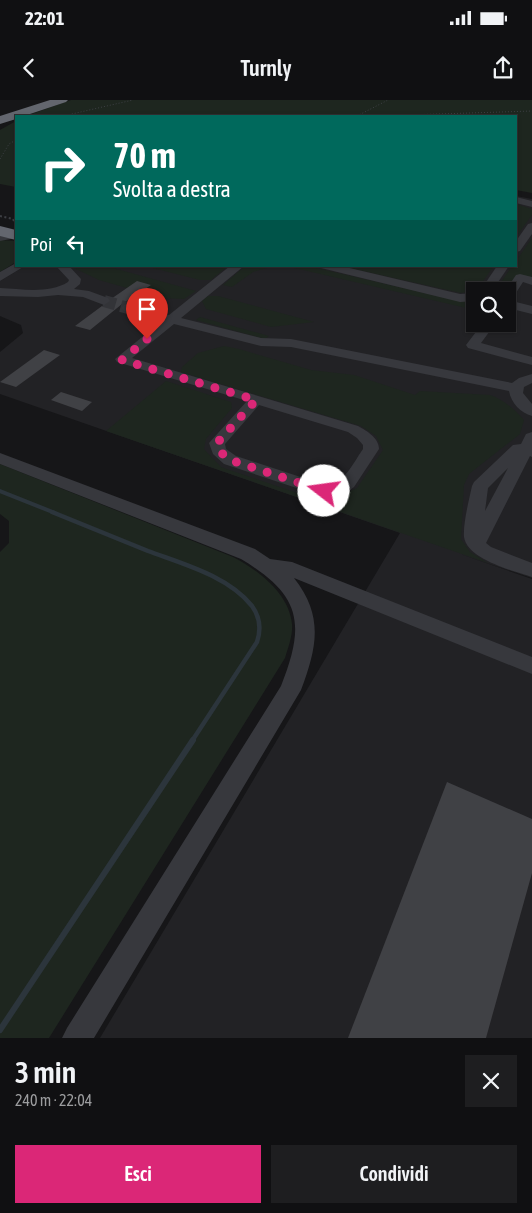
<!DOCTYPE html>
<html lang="it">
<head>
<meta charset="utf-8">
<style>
	:root { --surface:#101012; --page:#1e1e20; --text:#f1f3f6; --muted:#9c9d9f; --line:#303032; --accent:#db2777 }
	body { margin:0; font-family:"Asap Condensed",sans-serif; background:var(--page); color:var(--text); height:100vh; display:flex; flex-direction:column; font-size:19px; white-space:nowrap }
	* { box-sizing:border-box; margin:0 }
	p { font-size:16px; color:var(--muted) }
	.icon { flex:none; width:28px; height:28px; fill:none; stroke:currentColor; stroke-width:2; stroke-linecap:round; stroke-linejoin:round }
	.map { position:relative; height:938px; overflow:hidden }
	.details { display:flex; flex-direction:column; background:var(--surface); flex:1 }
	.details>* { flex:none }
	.hud { position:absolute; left:15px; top:15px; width:502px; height:152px; border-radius:0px; box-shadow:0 1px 4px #0004,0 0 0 1px var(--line); background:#00695c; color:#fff; overflow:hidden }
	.fabs { position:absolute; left:466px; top:182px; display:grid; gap:10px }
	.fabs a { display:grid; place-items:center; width:50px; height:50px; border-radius:0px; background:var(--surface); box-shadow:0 1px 4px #0004,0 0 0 1px var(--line); font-size:25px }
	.pin { position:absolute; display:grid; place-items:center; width:42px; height:42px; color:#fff; margin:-51px -21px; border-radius:50% 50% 50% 0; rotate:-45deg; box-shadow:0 0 5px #0007 }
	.pin .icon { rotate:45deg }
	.me { position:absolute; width:55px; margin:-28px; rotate:285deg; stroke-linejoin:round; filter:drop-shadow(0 0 4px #0008) }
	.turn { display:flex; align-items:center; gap:18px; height:105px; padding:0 15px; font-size:22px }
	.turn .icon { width:65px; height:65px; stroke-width:2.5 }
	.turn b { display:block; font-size:35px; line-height:42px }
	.then { display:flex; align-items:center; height:48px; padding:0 15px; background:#0003; gap:10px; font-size:19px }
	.round { display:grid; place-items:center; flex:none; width:52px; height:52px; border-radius:0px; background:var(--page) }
	.headline { display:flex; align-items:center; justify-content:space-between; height:85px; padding:0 15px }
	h1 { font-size:30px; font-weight:600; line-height:38px }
	.cta { display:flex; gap:10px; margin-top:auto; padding:10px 15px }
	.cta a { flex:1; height:58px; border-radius:0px; background:var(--accent); color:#fff; font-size:20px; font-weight:600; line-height:58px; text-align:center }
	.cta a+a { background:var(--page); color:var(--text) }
	.status { display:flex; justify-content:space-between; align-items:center; height:35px; padding:0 25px; background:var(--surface); direction:ltr }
	.status svg { height:14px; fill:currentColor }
	header { display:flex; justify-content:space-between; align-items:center; height:65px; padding:0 15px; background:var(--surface); font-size:22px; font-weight:600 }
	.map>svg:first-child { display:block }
	.built { fill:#222225; fill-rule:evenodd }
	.green { fill:#1e261f }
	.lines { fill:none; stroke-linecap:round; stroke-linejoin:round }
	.stream-far2 { stroke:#2c353c; stroke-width:4 }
	.stream-far1 { stroke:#2c353c; stroke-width:4.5 }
	.stream { stroke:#2c353c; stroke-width:6 }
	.building { fill:#404145 }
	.minor-tunnel { stroke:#333438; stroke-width:12; stroke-dasharray:12 5.5; stroke-linecap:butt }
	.path-far1 { stroke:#3d3f44; stroke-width:1; stroke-dasharray:1 2; stroke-linecap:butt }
	.path { stroke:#3d3f44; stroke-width:2; stroke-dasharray:2 2.5; stroke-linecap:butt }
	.minor { fill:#37383d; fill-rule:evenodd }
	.highway { fill:#63666e; fill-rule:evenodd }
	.route { stroke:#db2777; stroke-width:9; stroke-dasharray:0 16.2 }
</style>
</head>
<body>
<div class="status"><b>22:01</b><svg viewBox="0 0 49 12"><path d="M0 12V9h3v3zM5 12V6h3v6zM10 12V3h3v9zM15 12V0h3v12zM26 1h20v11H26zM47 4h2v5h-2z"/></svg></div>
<header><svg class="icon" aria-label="back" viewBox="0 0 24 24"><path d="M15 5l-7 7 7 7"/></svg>Turnly<svg class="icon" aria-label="share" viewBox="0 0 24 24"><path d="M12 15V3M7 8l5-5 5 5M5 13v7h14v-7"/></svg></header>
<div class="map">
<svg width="532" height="938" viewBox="0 0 532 938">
	<rect width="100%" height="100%" fill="#161618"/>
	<!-- built -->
	<path class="built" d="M516,96L532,99V478L460,454L532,479V938H100L400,433L0,294V252L23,233L21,225L0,216V181L25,166H516ZM475,191H508V224H475Z"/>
	<!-- green -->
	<g class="green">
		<path d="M71,0H532V93L516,90V16H26Z"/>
		<path d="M16,21V87L0,84V30Z"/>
		<path d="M516,104L532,109V115L516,137Z"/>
		<path d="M532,138V178L514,182L507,191H495L512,166H516V161Z"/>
		<path d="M0,140L16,141V162L0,172Z"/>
		<path d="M70,166H106L196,191L184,199L162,198L99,180Z"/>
		<path d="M145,166H228L211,180H200Z"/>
		<path d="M245,166H273L253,172L232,187L223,185Z"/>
		<path d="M286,166H308L450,199L475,202V210Z"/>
		<path d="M341,166H493V167L477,190L461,193Z"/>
		<path d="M208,196H218L314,222L271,227L206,209L202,201Z"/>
		<path d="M200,217L269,236L265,239L196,220Z"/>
		<path d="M224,246L239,249L311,270L354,275L415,295L420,291L490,295C503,299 515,310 524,320L520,334L469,374L464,385L461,439L470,452L488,463L106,331L166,281L231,302L232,308L206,339L204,349L221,367L315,399L334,398L357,388L383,350L376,336L361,326L181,272L182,267L198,253Z"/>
		<path d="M0,364L233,457C258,470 289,493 292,524C293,535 288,548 285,558L49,938H0V452L9,443V421L0,414Z"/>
	</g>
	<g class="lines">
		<!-- stream-far2 -->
		<path class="stream-far2" d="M0,391L55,413"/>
		<!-- stream-far1 -->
		<path class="stream-far1" d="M52,412C84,425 116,438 148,451C183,464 228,476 252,506C260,517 261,530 257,542L192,641"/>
		<!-- stream -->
		<path class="stream" d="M0,930L193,640"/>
	</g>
	<!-- building -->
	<g class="building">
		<path d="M137,181L151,185L122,204L90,230L75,226L102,206L105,207L111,203V199Z"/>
		<path d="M44,250L60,255L16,287L0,282Z"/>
		<path d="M61,292L92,302L82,311L51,300Z"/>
		<path d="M447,682L532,719V773L486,938H348Z"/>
	</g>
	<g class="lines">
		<!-- minor-tunnel -->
		<path class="minor-tunnel" d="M104,201L128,208"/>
		<!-- path-far1 -->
		<g class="path-far1">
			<path d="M63,16L133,0"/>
			<path d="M357,16L388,0"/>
			<path d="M376,16L532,11"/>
			<path d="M0,59L9,44L16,40"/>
		</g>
		<!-- path -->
		<path class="path" d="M0,116L13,119L14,121"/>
		<!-- minor -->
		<g class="minor">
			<path d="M516,97L532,101V107L516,103Z"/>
			<path d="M532,123V134L520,151L516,152V141L528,124Z"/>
			<path d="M16,132V138L0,141V135Z"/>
			<path d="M16,163V166H25L0,181V172Z"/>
			<path d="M56,166H69L81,179L80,184L74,189L89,191L108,198L110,201L104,205L83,197L58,195L38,197L0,196V188C22,189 49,194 68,182L69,180Z"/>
			<path d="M230,166H244L181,218L261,238L291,239L512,283L519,278L532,274V283L524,287L523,293L532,304V316C521,313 511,303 509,291L291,247L261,246L174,224L132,258L358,326C367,331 379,338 379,349L354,387L347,392L324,397L224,364L213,354L209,343L247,301L117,262L115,259L162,221L124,211L122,208L124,205L128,204L169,215ZM259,305L348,332L357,338L363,345V349C351,366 346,382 325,385L236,356L226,349L225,344Z"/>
			<path d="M319,166H341L460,194L475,193V201L460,202L321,168Z"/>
			<path d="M497,166H509L492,191H480Z"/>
			<path d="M520,174L532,177V185L523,182L512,199L508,200V191H505L516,175Z"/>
			<path d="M508,200L532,206V214L508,208Z"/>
			<path d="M482,224H495L481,243L532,257V265L468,248L466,245Z"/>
			<path d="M532,332V357L530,356L486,443L491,447L532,463V477C513,471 467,459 464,437C463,423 469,400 472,386L474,382L513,345L521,344L526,334ZM508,368L485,411L488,388Z"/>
			<path d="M0,353L255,449L270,459L292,462L532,557V574L294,478C324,516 317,547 301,590L94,938H62L67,928L281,586C306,523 301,495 241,459L0,364Z"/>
		</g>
		<!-- highway -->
		<g class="highway">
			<path d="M50,0H68L66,2L24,16H16V19L0,24V16Z"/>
			<path d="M0,126L16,130V140L0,136Z"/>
		</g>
	</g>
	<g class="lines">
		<!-- route -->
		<path class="route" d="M147,239L122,260L256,300L217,343C219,351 223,355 230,360L324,391"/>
	</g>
</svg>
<div class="fabs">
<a><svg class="icon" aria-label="search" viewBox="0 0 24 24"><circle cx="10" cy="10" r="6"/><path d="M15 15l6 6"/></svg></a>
</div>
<div class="pin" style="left:147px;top:239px;background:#d93025"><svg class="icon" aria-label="arrive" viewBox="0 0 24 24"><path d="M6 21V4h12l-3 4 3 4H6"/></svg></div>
<svg class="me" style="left:324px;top:391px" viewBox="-20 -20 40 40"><circle r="19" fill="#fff"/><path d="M0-13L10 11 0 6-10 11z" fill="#db2777"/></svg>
<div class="hud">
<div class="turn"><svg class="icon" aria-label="right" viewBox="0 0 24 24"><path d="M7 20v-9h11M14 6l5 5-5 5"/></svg><div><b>70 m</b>Svolta a destra</div></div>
<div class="then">Poi<svg class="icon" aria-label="left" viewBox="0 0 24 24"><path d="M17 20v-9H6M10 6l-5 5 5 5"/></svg></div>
</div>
</div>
<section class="details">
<div class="headline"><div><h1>3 min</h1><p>240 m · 22:04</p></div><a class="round"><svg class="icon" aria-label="close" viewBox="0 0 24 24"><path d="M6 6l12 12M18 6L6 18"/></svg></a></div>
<div class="cta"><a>Esci</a><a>Condividi</a></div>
</section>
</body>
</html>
